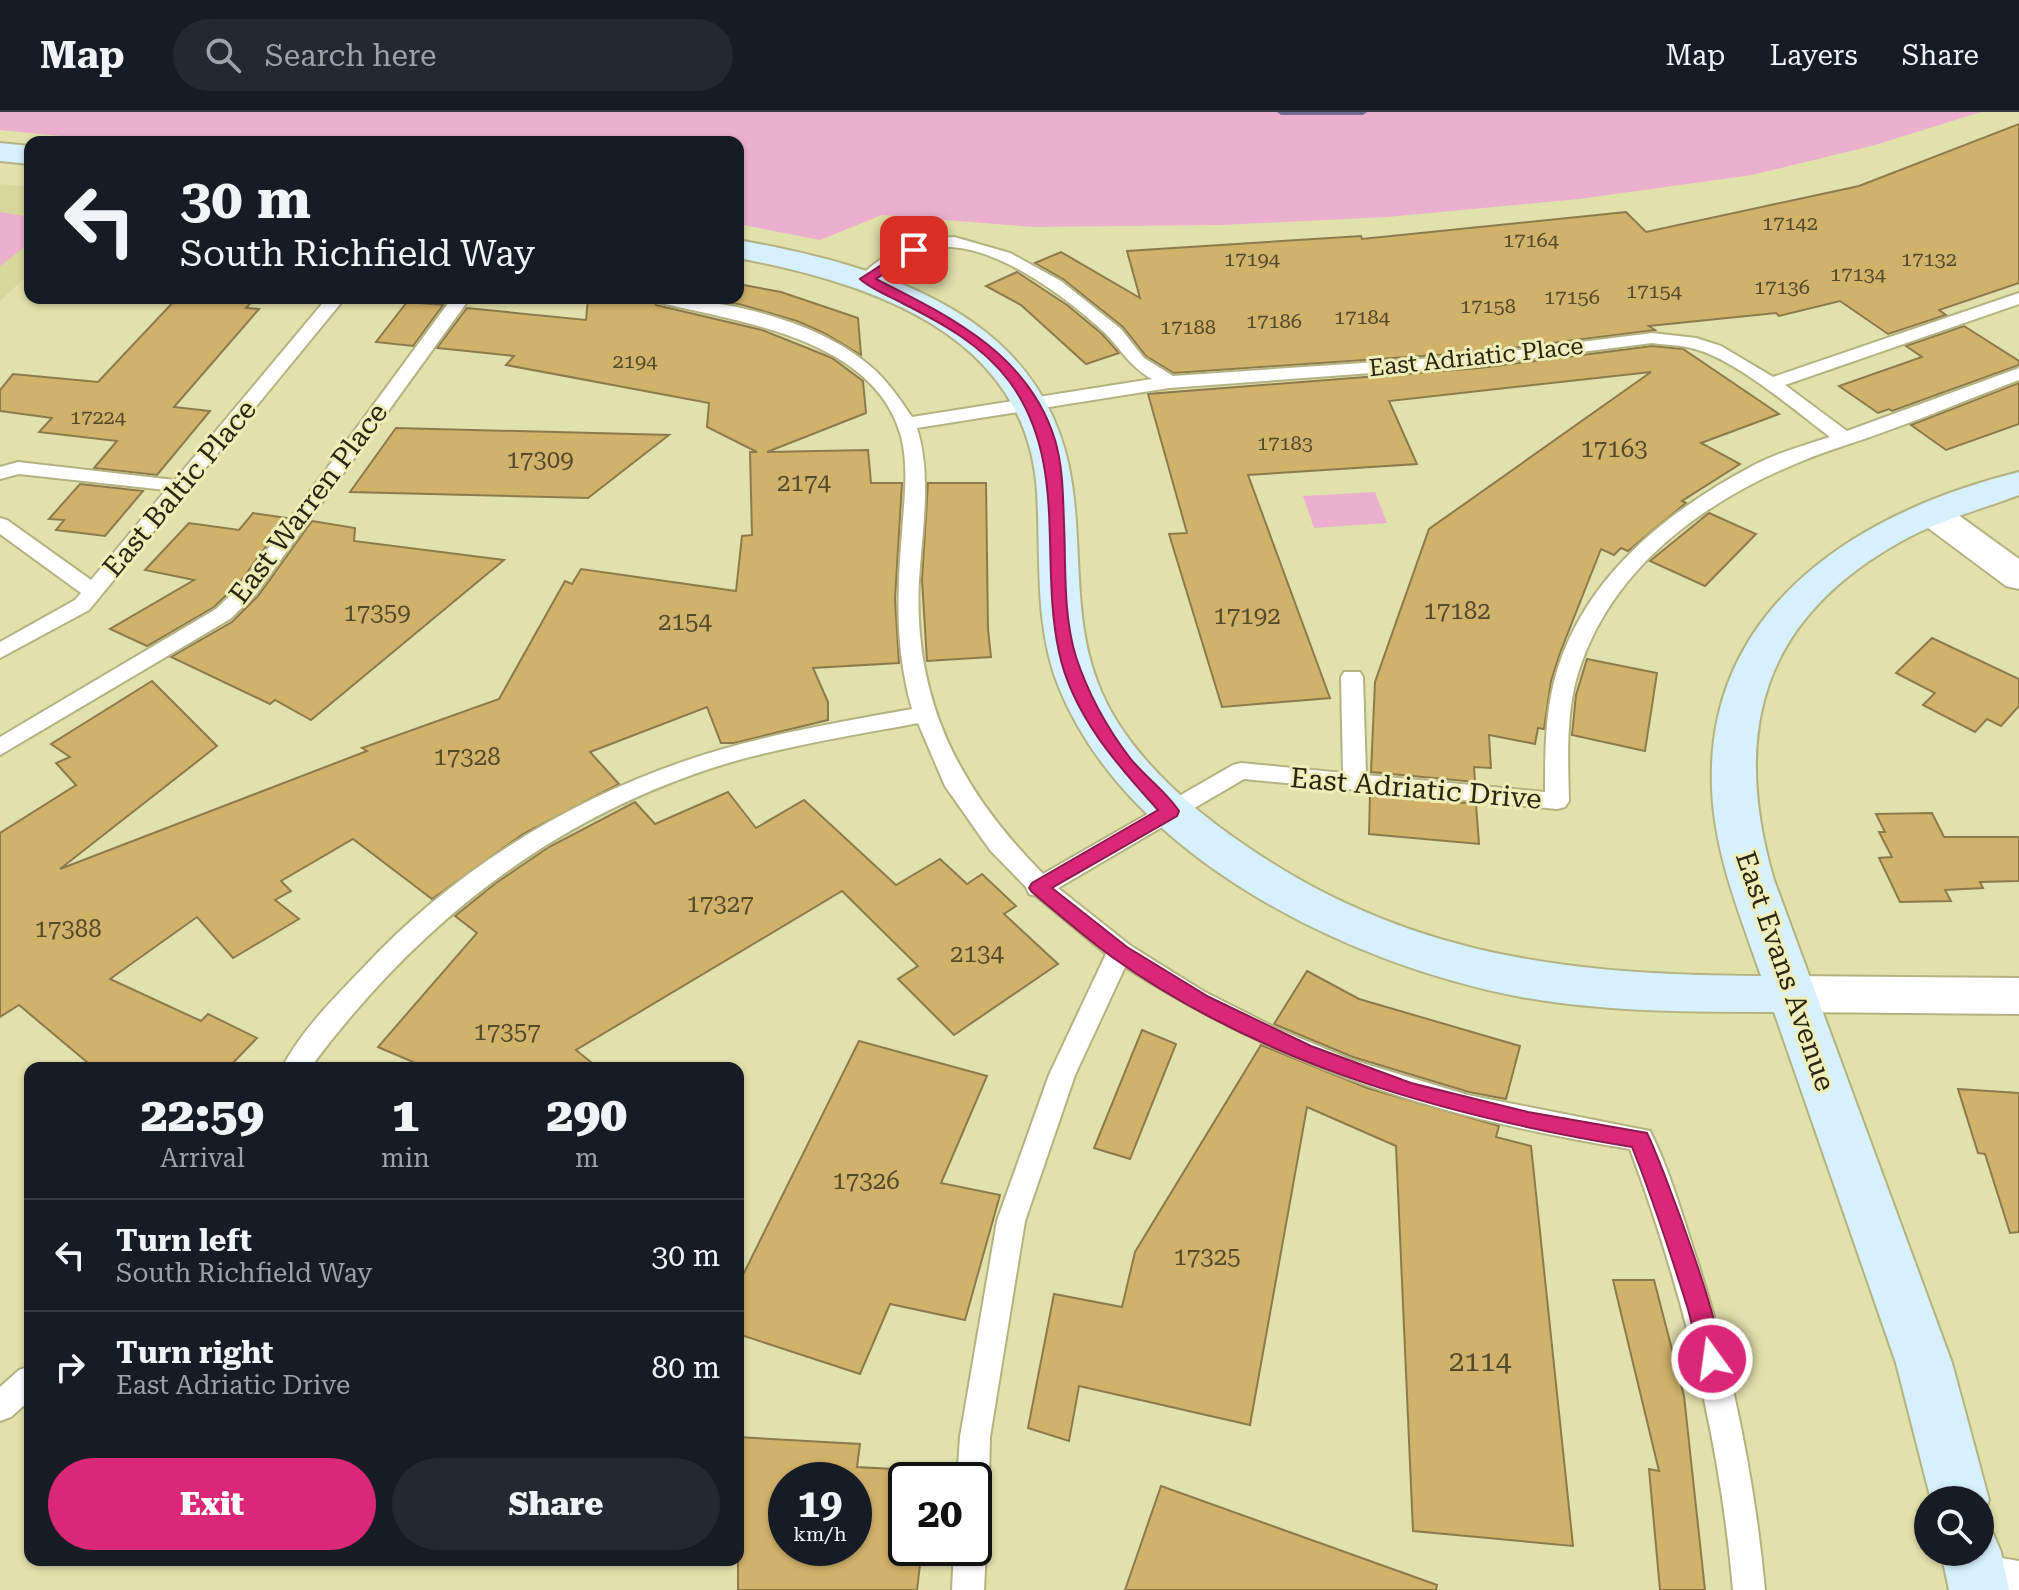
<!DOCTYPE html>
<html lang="en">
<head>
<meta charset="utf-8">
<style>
	:root { --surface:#171b24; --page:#242831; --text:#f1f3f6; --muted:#9ea1a6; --line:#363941; --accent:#db2777 }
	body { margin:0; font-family:"Roboto Serif",serif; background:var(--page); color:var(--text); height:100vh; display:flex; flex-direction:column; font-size:30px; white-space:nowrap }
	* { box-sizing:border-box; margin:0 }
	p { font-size:26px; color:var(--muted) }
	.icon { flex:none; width:44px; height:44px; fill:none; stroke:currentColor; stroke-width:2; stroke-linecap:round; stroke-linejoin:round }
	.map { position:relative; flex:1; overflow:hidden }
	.sheet { position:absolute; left:24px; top:950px; width:720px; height:504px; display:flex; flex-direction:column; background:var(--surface); border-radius:16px; box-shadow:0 2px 6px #0004 }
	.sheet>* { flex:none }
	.guide { position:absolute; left:24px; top:24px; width:720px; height:168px; border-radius:16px; box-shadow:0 2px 6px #0004; background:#171b24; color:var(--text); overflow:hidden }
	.fabs { position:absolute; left:1914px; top:1374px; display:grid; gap:16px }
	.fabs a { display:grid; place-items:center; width:80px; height:80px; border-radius:50%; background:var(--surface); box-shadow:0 2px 6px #0004; font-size:40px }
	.speed { position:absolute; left:768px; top:1350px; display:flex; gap:16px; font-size:40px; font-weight:700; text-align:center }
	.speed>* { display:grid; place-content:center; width:104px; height:104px; border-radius:50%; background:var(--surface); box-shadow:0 2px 6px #0004; line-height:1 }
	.speed small { font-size:20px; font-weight:400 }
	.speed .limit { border:4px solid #111; border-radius:12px; background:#fff; color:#111 }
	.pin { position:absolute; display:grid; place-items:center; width:68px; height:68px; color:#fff; margin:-34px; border-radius:16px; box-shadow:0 4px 12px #0006 }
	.me { position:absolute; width:88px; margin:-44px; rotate:346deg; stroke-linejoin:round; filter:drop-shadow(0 0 6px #0008) }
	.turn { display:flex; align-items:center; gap:28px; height:168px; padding:0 24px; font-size:36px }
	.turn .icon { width:104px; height:104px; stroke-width:2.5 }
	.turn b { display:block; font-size:56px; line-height:68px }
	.eta { display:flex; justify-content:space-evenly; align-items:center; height:136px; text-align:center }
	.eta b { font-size:48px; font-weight:800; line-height:56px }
	.button { display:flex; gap:16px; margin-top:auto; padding:16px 24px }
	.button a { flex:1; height:92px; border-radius:48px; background:var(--accent); color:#fff; font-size:32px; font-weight:800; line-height:92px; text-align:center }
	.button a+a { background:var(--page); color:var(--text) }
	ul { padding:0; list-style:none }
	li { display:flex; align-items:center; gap:24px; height:112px; padding:0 24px; border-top:2px solid var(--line) }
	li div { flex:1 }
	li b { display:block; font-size:30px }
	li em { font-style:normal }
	header { display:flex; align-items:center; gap:48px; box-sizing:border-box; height:112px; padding:0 40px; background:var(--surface); border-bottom:2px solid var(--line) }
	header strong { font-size:38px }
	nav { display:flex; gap:44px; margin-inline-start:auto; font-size:28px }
	.search { width:560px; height:72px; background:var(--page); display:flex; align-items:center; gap:20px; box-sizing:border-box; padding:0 28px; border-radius:44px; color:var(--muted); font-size:30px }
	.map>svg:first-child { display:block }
	.built { fill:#d8d79b }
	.green { fill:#ebb0ce }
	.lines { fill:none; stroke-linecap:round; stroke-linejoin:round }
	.stream { fill:#726e96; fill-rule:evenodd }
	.building { fill:#d1b26b; stroke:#8d7a4c; stroke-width:2; fill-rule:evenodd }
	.lane-casing { stroke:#b4b280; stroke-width:4 }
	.street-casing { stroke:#b4b280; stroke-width:4 }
	.secondary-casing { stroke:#b4b280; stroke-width:4 }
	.lane { fill:#fff; fill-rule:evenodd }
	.street { fill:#fff; fill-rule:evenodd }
	.secondary { fill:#d6f1fc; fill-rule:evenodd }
	.route { fill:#db2777; stroke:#8e194d; stroke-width:2 }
	.labels { text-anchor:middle; stroke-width:6; stroke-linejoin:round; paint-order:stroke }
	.far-number-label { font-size:20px; fill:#524a29 }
	.far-street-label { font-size:24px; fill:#282713; stroke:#efeeb9 }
	.number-label { font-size:24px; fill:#524a29 }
	.street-label { font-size:28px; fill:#282713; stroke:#efeeb9 }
	.near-number-label { font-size:28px; fill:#524a29 }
</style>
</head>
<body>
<header>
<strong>Map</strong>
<div class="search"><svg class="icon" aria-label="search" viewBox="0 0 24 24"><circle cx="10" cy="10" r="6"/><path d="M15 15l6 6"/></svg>Search here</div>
<nav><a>Map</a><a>Layers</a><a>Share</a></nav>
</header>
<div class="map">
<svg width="2019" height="1478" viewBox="0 0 2019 1478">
	<rect width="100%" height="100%" fill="#e1e1ac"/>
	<!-- built -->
	<path class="built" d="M0,72L30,75V161L0,189Z"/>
	<!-- green -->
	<g class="green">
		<path d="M0,0H1981L1875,33L1752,63L1579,87L1387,105L1221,113L1033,115L882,103L820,128L738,112V30H123L0,18Z"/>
		<path d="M0,100L30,105V131L0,154Z"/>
		<path d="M1375,380L1387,411L1314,416L1303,384Z"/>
	</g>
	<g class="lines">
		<!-- stream -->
		<path class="stream" d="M1277,0H1367L1363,3H1281Z"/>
	</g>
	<!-- building -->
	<g class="building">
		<path d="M2019,12V171L1939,198L1946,203L1888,222L1840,189L1779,204L1776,201L1649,214L1655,218L1480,240L1174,261L1146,244L1123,215L1063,167L1035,151L1061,140L1140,186L1127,139L1361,124L1362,127L1626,100L1646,120L1859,74Z"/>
		<path d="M1017,160L1067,193L1102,222L1119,241L1086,252L1021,193L986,174Z"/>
		<path d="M738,172L781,180L858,206L861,243L824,221L797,209L739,192L699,186H738Z"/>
		<path d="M177,186H255L246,196L259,197L174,295L210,299L157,363L94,356L117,329L39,320L52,306L0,299V278L13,262L98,270Z"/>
		<path d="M588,186H651L656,193L762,218L832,246L863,269L866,301L767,340L868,338L871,371H902L895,487L899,551L813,556L828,590V608L734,631H721L707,595L590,640L619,672L523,722L432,787L353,727L281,769L291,779L275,788L299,807L233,846L197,805L110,867L201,909L208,902L257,926L228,956H94L19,893L0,905V721L76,673L56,651L70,645L51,632L152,569L217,634L60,757L367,639L362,636L499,587L565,469L572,472L581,457L736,479L742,424L752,423L750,340H757L707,315L709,291L506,253L514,244L437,236L467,196L586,208Z"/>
		<path d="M407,190L443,193L413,234L376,230Z"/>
		<path d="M1964,214L2019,249V253L1892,299L1889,297L1878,301L1839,274L1922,245L1906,234Z"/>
		<path d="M1652,234L1683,237L1779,302L1701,331L1740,352L1682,389L1686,391L1628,439L1621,436L1614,443L1601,437L1560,541L1551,569L1544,617L1538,616L1535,632L1489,623L1491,656L1474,655L1475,670L1371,660L1375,570L1429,417L1651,260L1389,289L1417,352L1248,363L1330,586L1222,595L1169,422L1187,421L1148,282L1480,256Z"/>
		<path d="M2019,271V312L1946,338L1911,313Z"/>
		<path d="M396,316L669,323L588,386L350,380Z"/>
		<path d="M928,371H986L988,517L991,545L927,549L922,468Z"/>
		<path d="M80,372L143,379L105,424L56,418L64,408L49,407Z"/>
		<path d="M253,401L287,406L240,470L214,495L147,534L110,517L194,468L145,458L189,411L239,418Z"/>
		<path d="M1709,401L1756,422L1705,474L1650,449Z"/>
		<path d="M312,409L355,416L354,429L504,448L311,608L275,588L270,592L171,545L232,510L258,484Z"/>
		<path d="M1932,526L2019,567V594L2001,614L1987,607L1975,620L1923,593L1935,581L1896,561Z"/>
		<path d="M1587,547L1657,561L1645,639L1572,623L1576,583Z"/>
		<path d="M728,680L756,716L804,688L896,773L940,747L967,772L982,762L1016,794L1004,802L1058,852L954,923L898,867L918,854L842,779L576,938L598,956H427L378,935L477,821L455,804L496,771L549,735L635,690L655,712Z"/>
		<path d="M1370,682L1476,692L1479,732L1369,722Z"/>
		<path d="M1932,701L1944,725H2019V769L1980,770L1983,776L1945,778L1951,789L1900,790L1879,746L1892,745L1879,720H1885L1876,702Z"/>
		<path d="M1307,859L1359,887L1520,934L1506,987L1469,980L1353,945L1274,912Z"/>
		<path d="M1142,918L1176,932L1130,1047L1094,1036Z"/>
		<path d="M859,929L987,964L941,1071L1000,1083L965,1208L890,1192L860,1262L738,1222V1173Z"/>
		<path d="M1261,933L1367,976L1499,1014L1496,1025L1531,1034L1573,1434L1413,1419L1396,1034L1307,995L1250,1313L1079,1274L1069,1329L1028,1316L1054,1182L1122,1195L1135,1140Z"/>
		<path d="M1958,977L2019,981V1120L2010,1121L1985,1042L1978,1041Z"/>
		<path d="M1613,1168H1654L1684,1284L1705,1478H1660L1649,1357L1659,1359Z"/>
		<path d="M738,1325L860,1332L857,1355L931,1359L930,1368H906V1436H922L917,1478H738ZM786,1368H854V1436H786Z"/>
		<path d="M1161,1374L1437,1473L1436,1478H1125Z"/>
	</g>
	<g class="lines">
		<defs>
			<g id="lane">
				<path d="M954,125L1010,141L1061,169L1121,217L1144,246L1173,264L1480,243L1652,221L1696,226L1721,234L1773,265L2019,181V192L1785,273L1847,319L2019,256V268C1963,289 1905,314 1849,332C1731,370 1612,442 1576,568C1566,607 1568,649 1569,689L1565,695L1557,697L1244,667L1058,776L1131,834L1203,879L1278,917L1352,948L1468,983L1650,1019C1668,1055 1680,1095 1692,1133C1730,1246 1754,1360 1765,1478H1733C1720,1326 1683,1180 1630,1037C1439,1006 1290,959 1125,855L1075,963L1025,1109L990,1325L989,1368L984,1379L974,1383V1368H957L960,1325L997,1109L1049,963L1106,842L1036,784L1029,782L1026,775L990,738L945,674L918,611C855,623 790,633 728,651C553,704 418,811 310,956H282C300,920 334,886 362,857C457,754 582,679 716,639C780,620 846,609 912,597C895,538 897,481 902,421C904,390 909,355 901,324C874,226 739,210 657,190L654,186C722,186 816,208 869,253C887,268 899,286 912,305L1152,267C1130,255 1121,237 1104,220C1065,184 987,125 931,136C910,141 891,159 873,171L867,172L858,167C882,140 919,126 954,125ZM1652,231C1666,233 1682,233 1695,237C1738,249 1794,298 1830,325C1806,333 1779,340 1756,352C1666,399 1580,468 1554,570C1545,606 1545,643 1545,680L1366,663L1363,565L1360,560H1344L1341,565L1343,661L1241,651L1233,653L1043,762C960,678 913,589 919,468C922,419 932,364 917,316L1169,276L1480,253Z"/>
				<path d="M327,186H345L89,498L0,546V530L75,488L81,481L0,422V406L7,408L91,468L166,378L19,362L0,367V355L18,350L175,368Z"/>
				<path d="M452,186H470L256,482L230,507L0,643V625L216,497L242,472Z"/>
				<path d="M30,1254V1288L11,1305L0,1309V1275L19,1258Z"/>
				<path d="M974,1422L981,1425L986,1436L984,1478H952L954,1436H974Z"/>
			</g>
			<g id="street">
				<path d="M1933,391L1946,394L2019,447V477L2006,474L1920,410L1915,402L1920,394Z"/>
				<path d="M1792,864L2019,866V902L1792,900L1775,895L1768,882L1775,869Z"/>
				<path d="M1978,1442L2019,1449V1478H1951L1948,1472L1957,1451Z"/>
			</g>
			<g id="secondary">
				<path d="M0,31L30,34V52L0,49Z"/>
				<path d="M738,128C883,154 1048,202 1072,372C1082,438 1073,505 1097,569C1118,627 1170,678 1218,714C1389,842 1555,863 1761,864C1740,803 1714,741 1712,676C1705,493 1862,399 2019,360V383C1979,398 1937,409 1900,430C1761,508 1731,620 1774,768L1952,1251L1989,1388L1981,1408L1980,1388H1931L1896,1251L1774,900C1690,900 1605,900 1521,885C1350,853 1126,745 1058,573C1034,512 1041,444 1037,380C1027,221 870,171 738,146Z"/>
				<path d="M1980,1415L1992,1419L2001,1440L2009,1478H1949L1941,1440H1980Z"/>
			</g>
		</defs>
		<!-- lane casing -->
		<use href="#lane" class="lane-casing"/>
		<!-- street casing -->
		<use href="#street" class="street-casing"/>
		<!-- secondary casing -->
		<use href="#secondary" class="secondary-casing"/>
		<!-- lane -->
		<use href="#lane" class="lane"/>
		<!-- street -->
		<use href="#street" class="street"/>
		<!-- secondary -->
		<use href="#secondary" class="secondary"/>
	</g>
	<!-- route -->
	<path class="route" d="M909,135L920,138L876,167C949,204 1029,242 1055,328C1063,355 1063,384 1064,412C1066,456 1063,503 1076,545C1088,581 1107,616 1130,646C1145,665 1166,679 1179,699L1177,704L1052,776L1127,835L1209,885L1311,934L1411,971L1528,1000L1647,1021C1662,1052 1730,1231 1720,1254L1712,1257L1704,1254C1695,1236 1693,1213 1687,1194C1670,1140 1653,1087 1632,1035C1450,1005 1265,954 1112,845C1085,825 1058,802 1032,780L1029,776L1032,771L1158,698C1117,653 1072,602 1059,540C1039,448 1069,350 1009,269C982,233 942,211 902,191C889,184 871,177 860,167Z"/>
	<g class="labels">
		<!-- far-number labels -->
		<g class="far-number-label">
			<text x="1790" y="118">17142</text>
			<text x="1531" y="135">17164</text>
			<text x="1252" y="154">17194</text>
			<text x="1929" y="154">17132</text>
			<text x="1858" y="169">17134</text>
			<text x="1782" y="182">17136</text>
			<text x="1654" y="186">17154</text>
			<text x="1572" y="192">17156</text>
			<text x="1488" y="201">17158</text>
			<text x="1362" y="212">17184</text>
			<text x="1274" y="216">17186</text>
			<text x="1188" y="222">17188</text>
			<text x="635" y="256">2194</text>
			<text x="98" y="312">17224</text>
			<text x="1285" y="338">17183</text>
		</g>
		<!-- far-street labels -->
		<g class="far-street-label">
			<text transform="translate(1476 245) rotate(-6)" y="8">East Adriatic Place</text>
		</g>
		<!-- number labels -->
		<g class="number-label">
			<text x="1614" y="345">17163</text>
			<text x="540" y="356">17309</text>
			<text x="804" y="379">2174</text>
			<text x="1457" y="507">17182</text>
			<text x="377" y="509">17359</text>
			<text x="1247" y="512">17192</text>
			<text x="685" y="518">2154</text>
			<text x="467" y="653">17328</text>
			<text x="720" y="800">17327</text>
			<text x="68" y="825">17388</text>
			<text x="977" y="850">2134</text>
			<text x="507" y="928">17357</text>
			<text x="866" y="1077">17326</text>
			<text x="1207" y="1153">17325</text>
		</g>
		<!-- street labels -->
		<g class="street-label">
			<text transform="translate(179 376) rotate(-50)" y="10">East Baltic Place</text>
			<text transform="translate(308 391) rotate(-53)" y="10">East Warren Place</text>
			<text transform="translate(1416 676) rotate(5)" y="10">East Adriatic Drive</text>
			<text transform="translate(1786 859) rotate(71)" y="10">East Evans Avenue</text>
		</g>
		<!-- near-number labels -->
		<g class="near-number-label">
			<text x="1480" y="1259">2114</text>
		</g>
	</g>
</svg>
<div class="fabs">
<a><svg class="icon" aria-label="search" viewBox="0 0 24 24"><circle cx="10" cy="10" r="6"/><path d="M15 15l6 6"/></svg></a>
</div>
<div class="speed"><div>19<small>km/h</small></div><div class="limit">20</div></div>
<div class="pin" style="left:914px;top:138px;background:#d93025"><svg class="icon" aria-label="arrive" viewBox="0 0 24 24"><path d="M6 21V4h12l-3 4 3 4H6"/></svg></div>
<svg class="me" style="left:1712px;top:1247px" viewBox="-20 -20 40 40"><circle r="17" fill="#db2777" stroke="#fff" stroke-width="3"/><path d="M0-11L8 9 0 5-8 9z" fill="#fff"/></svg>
<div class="guide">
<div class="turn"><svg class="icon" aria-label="left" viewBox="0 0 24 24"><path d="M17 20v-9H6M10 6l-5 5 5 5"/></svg><div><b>30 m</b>South Richfield Way</div></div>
</div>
<section class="sheet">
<div class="eta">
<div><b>22:59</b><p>Arrival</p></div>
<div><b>1</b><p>min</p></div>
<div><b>290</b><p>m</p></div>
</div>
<ul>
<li><svg class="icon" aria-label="left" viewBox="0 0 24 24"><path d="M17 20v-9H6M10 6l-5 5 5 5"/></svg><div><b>Turn left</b><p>South Richfield Way</p></div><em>30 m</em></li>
<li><svg class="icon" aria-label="right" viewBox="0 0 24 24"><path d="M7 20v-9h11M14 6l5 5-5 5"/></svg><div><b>Turn right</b><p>East Adriatic Drive</p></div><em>80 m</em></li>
</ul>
<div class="button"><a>Exit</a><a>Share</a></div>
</section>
</div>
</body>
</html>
